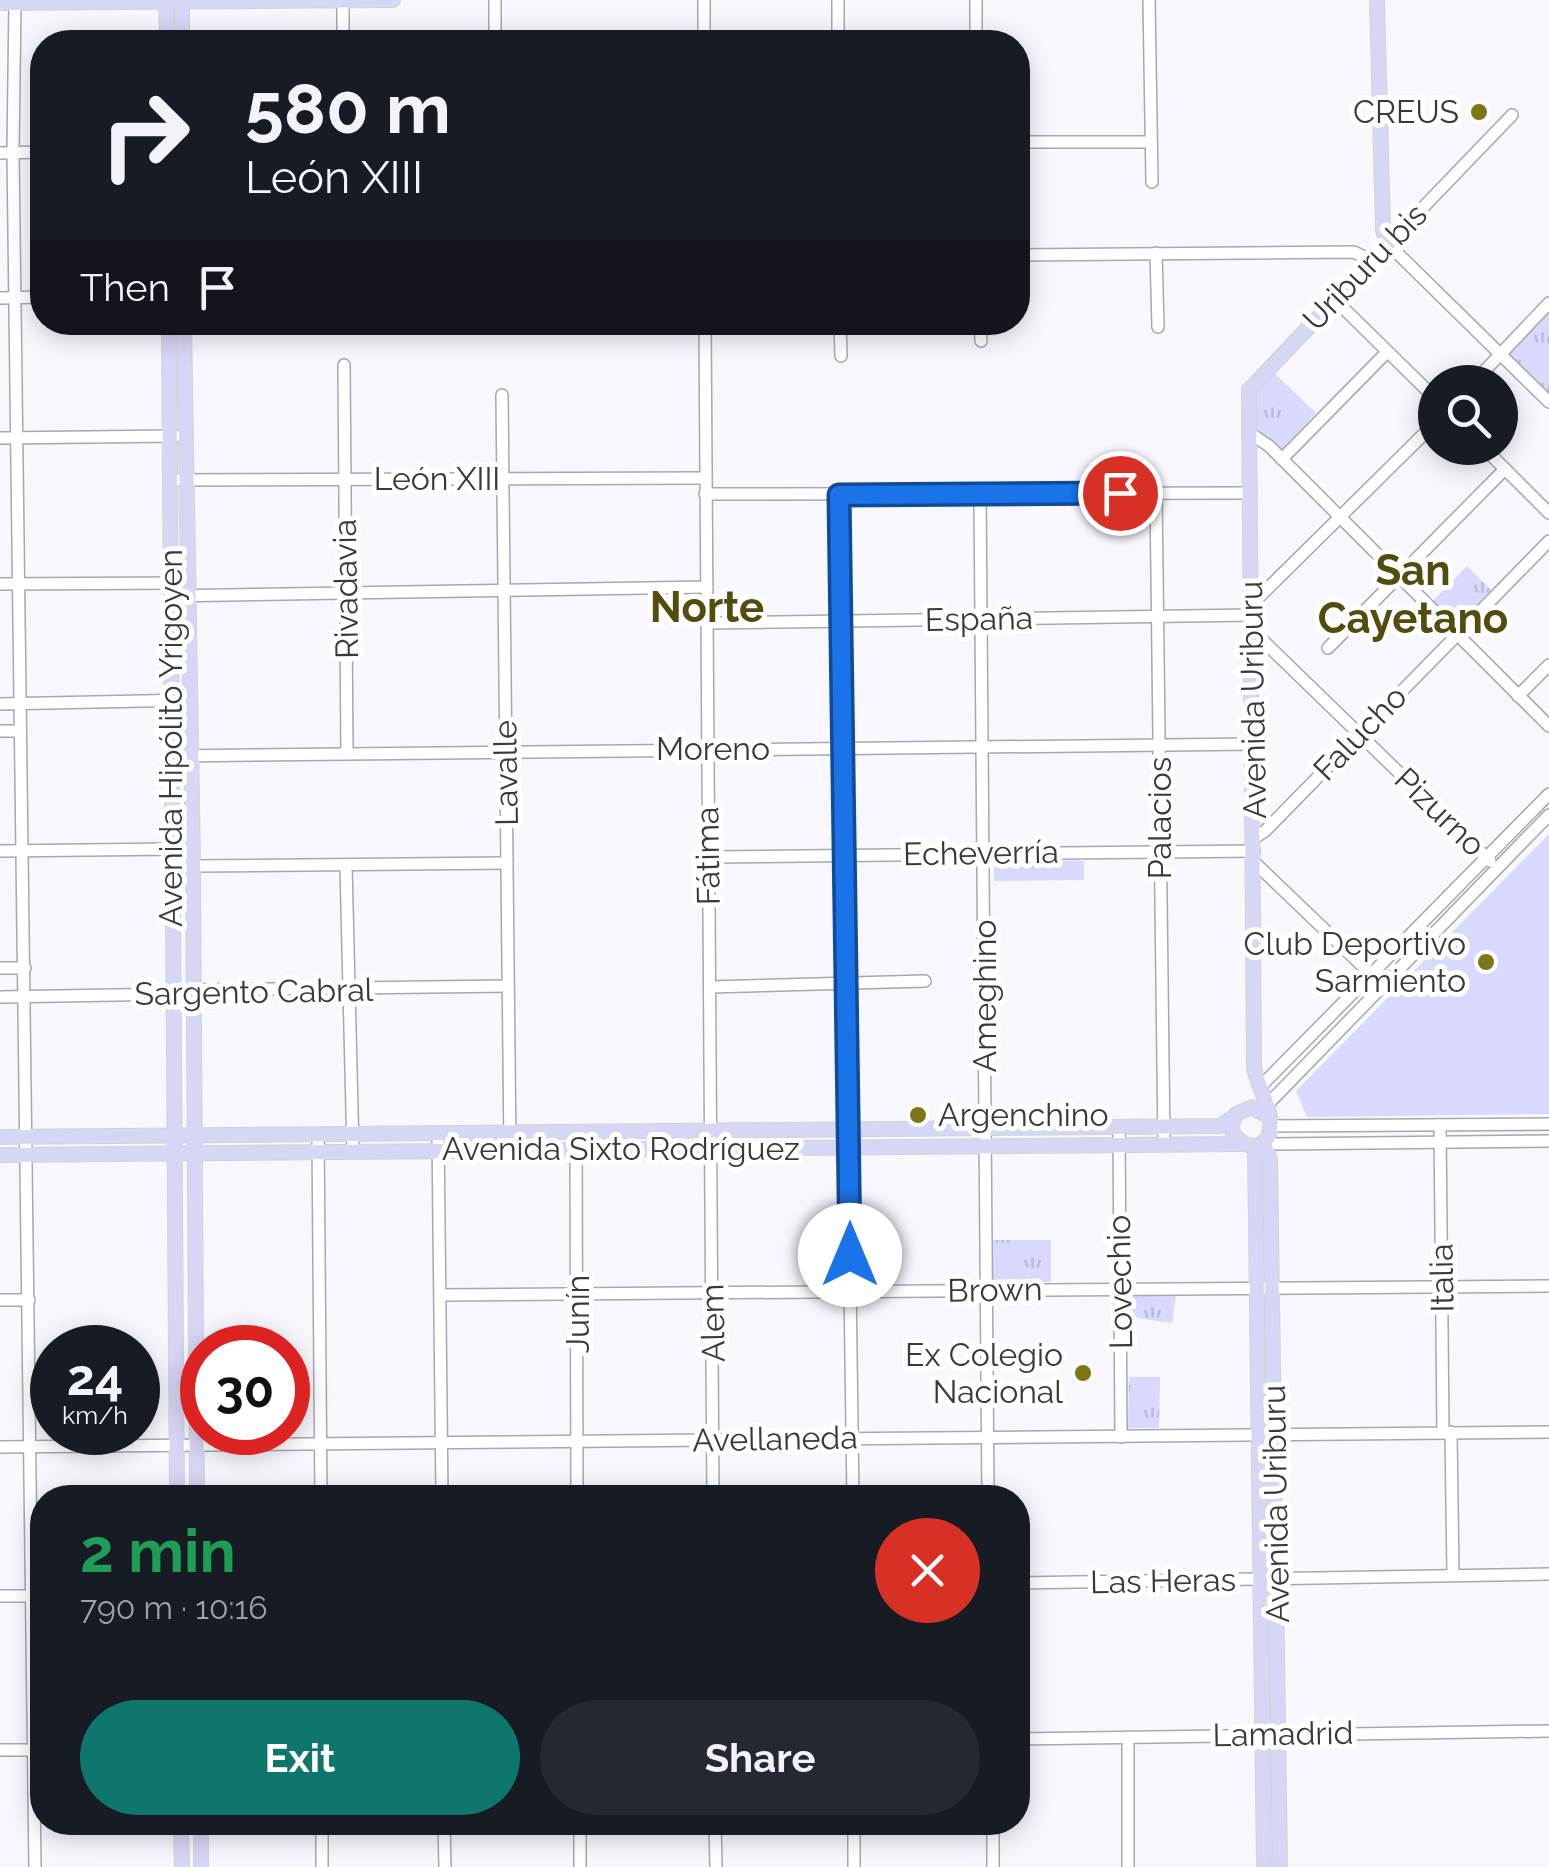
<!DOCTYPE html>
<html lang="en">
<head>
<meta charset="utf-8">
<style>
	:root { --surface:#171b24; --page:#242831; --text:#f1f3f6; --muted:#9ea1a6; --accent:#0f766e }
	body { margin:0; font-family:Raleway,sans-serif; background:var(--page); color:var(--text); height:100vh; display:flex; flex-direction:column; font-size:38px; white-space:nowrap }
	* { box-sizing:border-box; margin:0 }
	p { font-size:32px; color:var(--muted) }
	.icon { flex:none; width:55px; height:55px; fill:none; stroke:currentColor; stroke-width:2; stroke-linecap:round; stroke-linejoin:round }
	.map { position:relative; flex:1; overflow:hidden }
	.sheet { position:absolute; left:30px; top:1485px; width:1000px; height:350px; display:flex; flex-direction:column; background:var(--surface); border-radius:40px; box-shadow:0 5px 25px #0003 }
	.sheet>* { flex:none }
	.banner { position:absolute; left:30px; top:30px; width:1000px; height:305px; border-radius:40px; box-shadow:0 5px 25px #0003; background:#171b24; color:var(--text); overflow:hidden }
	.fabs { position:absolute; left:1418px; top:365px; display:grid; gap:20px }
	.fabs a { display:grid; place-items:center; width:100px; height:100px; border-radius:50%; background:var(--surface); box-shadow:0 5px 25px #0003; font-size:50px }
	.speed { position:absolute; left:30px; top:1325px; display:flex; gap:20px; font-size:50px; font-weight:700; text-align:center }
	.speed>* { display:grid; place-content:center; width:130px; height:130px; border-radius:50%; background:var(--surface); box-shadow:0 5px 25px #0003; line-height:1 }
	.speed small { font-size:25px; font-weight:400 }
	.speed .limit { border:15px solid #d22; background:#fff; color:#111 }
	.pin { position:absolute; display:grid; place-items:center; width:85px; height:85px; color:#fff; margin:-42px; border:5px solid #fff; border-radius:50%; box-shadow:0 2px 10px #0007 }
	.me { position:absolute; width:110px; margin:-55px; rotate:0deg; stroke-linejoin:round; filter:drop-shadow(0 0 8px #0008) }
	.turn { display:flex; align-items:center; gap:35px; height:210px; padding:0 50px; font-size:45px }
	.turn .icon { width:130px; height:130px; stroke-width:2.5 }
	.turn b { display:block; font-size:70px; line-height:85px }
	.then { display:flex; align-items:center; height:95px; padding:0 50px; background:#0003; gap:20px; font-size:38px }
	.round { display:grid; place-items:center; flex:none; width:105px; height:105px; border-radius:52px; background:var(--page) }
	.headline { display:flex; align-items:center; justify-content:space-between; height:170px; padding:0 50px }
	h1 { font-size:60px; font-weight:700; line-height:75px; color:#1e9e55 }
	.button { display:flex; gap:20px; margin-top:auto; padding:20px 50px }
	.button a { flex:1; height:115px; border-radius:60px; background:var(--accent); color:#fff; font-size:40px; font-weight:700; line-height:115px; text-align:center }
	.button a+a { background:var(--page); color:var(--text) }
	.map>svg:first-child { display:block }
	.grass { fill:url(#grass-tufts) }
	.pitch { fill:#d8d9fd }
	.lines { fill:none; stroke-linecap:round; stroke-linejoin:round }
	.minor-casing { stroke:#a7a8ad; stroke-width:14 }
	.major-casing { stroke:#d3d3d4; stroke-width:16 }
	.minor { stroke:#fff; stroke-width:11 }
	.major { stroke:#d6d6f5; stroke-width:14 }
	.route-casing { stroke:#114b97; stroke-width:25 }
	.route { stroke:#1a73e8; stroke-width:18 }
	.poi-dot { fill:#7d7619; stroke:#fff; stroke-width:4 }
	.labels { text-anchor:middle; stroke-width:10; stroke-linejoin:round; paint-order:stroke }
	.poi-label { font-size:32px; fill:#39393b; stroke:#fff; text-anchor:end }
	.street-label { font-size:32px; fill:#39393b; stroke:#fff }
	.district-label { font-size:42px; font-weight:bold; fill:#524c0d; stroke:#fff }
</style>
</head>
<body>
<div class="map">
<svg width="1549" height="1867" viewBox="0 0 1549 1867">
	<defs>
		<pattern id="grass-tufts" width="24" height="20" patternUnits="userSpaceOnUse" patternTransform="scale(2.5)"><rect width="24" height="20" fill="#d8d9fd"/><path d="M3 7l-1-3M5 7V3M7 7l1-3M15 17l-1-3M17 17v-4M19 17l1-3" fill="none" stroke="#babbda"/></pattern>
	</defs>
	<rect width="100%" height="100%" fill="#f7f7fd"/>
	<!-- grass -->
	<g class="grass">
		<path d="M1549,311V395L1506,354Z"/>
		<path d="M1271,370L1316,413L1279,452C1274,446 1264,440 1260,433C1248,410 1256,387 1271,370Z"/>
		<path d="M1467,566L1491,590L1456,625L1432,602Z"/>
		<path d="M994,860L1084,861V880L994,881Z"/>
		<path d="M992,1240H1051V1282L997,1283L992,1281Z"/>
		<path d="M1134,1296H1176L1172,1323L1136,1318L1126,1313L1127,1303Z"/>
		<path d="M1129,1377H1160L1159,1428H1128Z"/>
	</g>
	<!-- pitch -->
	<path class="pitch" d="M1549,834V1114L1307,1117L1296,1091Z"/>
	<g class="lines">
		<defs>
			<g id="minor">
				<path d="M495,0V42"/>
				<path d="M704,0V42"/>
				<path d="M838,0V42"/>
				<path d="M1149,0L1152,182"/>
				<path d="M343,1V42"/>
				<path d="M15,3L13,152L35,1867"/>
				<path d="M976,42V0"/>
				<path d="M1512,115L1388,244L1549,402"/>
				<path d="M1018,142H1151"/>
				<path d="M0,153L42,152"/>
				<path d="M1156,253L1158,327"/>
				<path d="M1018,255L1354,252L1372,261"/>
				<path d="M0,298L42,297"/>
				<path d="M1334,299L1435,398"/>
				<path d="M705,322L713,1498"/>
				<path d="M840,322L841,356"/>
				<path d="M980,322L981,341"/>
				<path d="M344,365L347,753"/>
				<path d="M1474,382L1549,303"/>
				<path d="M502,395L510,1150"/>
				<path d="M1250,433L1269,446L1549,726"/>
				<path d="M0,438L175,436"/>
				<path d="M1484,448L1549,513"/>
				<path d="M1282,459L1387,352"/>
				<path d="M169,480L705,478"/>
				<path d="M1156,493L1164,1144"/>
				<path d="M705,494L1251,493"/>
				<path d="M980,494L988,1498"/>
				<path d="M839,495L853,1498"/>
				<path d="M0,584L178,583"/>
				<path d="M170,596L707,587"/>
				<path d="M1252,604L1435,423"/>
				<path d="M707,623L1252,615"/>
				<path d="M1253,631L1490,861"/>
				<path d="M1328,648L1505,469"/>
				<path d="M1518,696L1549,665"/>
				<path d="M0,704L190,700"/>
				<path d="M0,731H20"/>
				<path d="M172,756L1254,744"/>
				<path d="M1254,838L1265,831L1549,541"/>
				<path d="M0,851L172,849L193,866L507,863"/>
				<path d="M708,857L1254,851"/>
				<path d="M1254,862L1374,977"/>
				<path d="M346,866L353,1151"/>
				<path d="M0,968H25"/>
				<path d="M710,987L925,981"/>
				<path d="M0,997L173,994L194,990L507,986"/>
				<path d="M1261,1086L1549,794"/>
				<path d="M1268,1104L1549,815"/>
				<path d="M1440,1125L1443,1431"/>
				<path d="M1270,1126L1549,1124"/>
				<path d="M1119,1128L1121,1437"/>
				<path d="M576,1131L577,1498"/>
				<path d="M438,1133L442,1498"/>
				<path d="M318,1134L321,1498"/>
				<path d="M1265,1141L1276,1144L1549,1141"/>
				<path d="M440,1295L1549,1286"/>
				<path d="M0,1300H29"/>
				<path d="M1451,1432L1453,1575"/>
				<path d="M0,1447L1549,1432"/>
				<path d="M1018,1583L1549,1574"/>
				<path d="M0,1596H42"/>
				<path d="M1128,1737V1867"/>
				<path d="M1018,1739L1549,1731"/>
				<path d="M0,1750H42"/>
				<path d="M322,1822V1867"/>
				<path d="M444,1822L445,1867"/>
				<path d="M580,1822V1867"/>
				<path d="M715,1822L716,1867"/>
				<path d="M854,1822V1867"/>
				<path d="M993,1822V1867"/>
			</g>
			<g id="major">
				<path d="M166,2L167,42"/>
				<path d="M182,2V42"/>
				<path d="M0,3L393,0"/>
				<path d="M169,322L177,1498"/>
				<path d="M184,322L193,866L197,1498"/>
				<path d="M1267,1116L1252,1107L1236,1114L1231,1128C1237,1148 1267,1155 1270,1129C1273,1106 1257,1089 1254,1067L1249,390L1388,244L1383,230L1377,0"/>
				<path d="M0,1137L1220,1126L1234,1117"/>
				<path d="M1263,1142L1270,1159L1280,1867"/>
				<path d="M1255,1146L1264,1867"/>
				<path d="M0,1155L1241,1144"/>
				<path d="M181,1822L182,1867"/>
				<path d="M201,1822V1867"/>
			</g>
		</defs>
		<!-- minor casing -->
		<use href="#minor" class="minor-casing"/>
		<!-- major casing -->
		<use href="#major" class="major-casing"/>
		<!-- minor -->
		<use href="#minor" class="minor"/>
		<!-- major -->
		<use href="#major" class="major"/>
	</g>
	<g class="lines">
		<defs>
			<path id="route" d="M850,1255L839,495L1120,493"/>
		</defs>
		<!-- route casing -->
		<use href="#route" class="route-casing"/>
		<!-- route -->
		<use href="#route" class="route"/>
	</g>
	<!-- markers -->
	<g class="poi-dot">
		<circle cx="1479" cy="112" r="10"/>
		<circle cx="1486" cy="962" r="10"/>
		<circle cx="918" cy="1115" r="10"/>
		<circle cx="1083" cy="1373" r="10"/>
	</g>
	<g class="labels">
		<!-- poi labels -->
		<g class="poi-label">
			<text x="1459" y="123">CREUS</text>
			<text x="1466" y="955">Club Deportivo<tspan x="1466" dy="37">Sarmiento</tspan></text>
			<text x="938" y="1126" text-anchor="start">Argenchino</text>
			<text x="1063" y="1366">Ex Colegio<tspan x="1063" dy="37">Nacional</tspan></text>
		</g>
		<!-- street labels -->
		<g class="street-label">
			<text transform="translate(1365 267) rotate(-46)" y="11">Uriburu bis</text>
			<text x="437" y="490">León XIII</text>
			<text transform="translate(346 589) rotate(-91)" y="11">Rivadavia</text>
			<text transform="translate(979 619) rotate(-1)" y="11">España</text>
			<text transform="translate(1253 700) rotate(-91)" y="11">Avenida Uriburu</text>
			<text transform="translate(1360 733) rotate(-46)" y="11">Falucho</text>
			<text transform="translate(171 738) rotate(-90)" y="11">Avenida Hipólito Yrigoyen</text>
			<text x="713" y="760">Moreno</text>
			<text transform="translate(506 773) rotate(-91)" y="11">Lavalle</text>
			<text transform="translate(1440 812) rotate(44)" y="11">Pizurno</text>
			<text transform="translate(1160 818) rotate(-90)" y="11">Palacios</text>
			<text transform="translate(981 853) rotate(-1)" y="11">Echeverría</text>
			<text transform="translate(708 856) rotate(-91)" y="11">Fátima</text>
			<text transform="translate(254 992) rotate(-1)" y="11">Sargento Cabral</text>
			<text transform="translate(985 996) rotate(-90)" y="11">Ameghino</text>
			<text x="621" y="1160">Avenida Sixto Rodríguez</text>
			<text transform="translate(1442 1278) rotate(-91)" y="11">Italia</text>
			<text transform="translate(1120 1282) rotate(-91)" y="11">Lovechio</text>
			<text transform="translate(995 1290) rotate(-1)" y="11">Brown</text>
			<text transform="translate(578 1314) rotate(-90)" y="11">Junín</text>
			<text transform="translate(713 1323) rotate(-91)" y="11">Alem</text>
			<text transform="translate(775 1439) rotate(-1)" y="11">Avellaneda</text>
			<text transform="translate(1276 1504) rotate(-91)" y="11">Avenida Uriburu</text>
			<text transform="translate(1163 1581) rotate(-1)" y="11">Las Heras</text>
			<text transform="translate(1283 1734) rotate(-1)" y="11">Lamadrid</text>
		</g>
		<!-- district labels -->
		<g class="district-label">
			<text x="1413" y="585">San<tspan x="1413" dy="48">Cayetano</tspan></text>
			<text x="707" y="622">Norte</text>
		</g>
	</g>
</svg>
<div class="fabs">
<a><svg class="icon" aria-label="search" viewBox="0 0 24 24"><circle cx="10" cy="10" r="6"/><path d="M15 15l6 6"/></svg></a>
</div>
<div class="speed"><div>24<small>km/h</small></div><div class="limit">30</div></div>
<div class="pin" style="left:1120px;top:493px;background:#d93025"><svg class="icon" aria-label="arrive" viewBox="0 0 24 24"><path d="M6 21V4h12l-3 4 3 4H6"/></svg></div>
<svg class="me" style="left:850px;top:1255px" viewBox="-20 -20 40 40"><circle r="19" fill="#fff"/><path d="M0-13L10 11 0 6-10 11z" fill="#1a73e8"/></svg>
<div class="banner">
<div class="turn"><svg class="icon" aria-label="right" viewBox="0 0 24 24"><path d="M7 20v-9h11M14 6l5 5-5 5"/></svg><div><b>580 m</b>León XIII</div></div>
<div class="then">Then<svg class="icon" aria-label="arrive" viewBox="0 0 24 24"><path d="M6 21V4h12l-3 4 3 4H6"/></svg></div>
</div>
<section class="sheet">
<div class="headline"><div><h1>2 min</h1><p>790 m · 10:16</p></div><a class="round" style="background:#d93025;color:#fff"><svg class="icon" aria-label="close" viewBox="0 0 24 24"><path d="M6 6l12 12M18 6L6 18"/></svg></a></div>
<div class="button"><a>Exit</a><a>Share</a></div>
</section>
</div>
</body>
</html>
